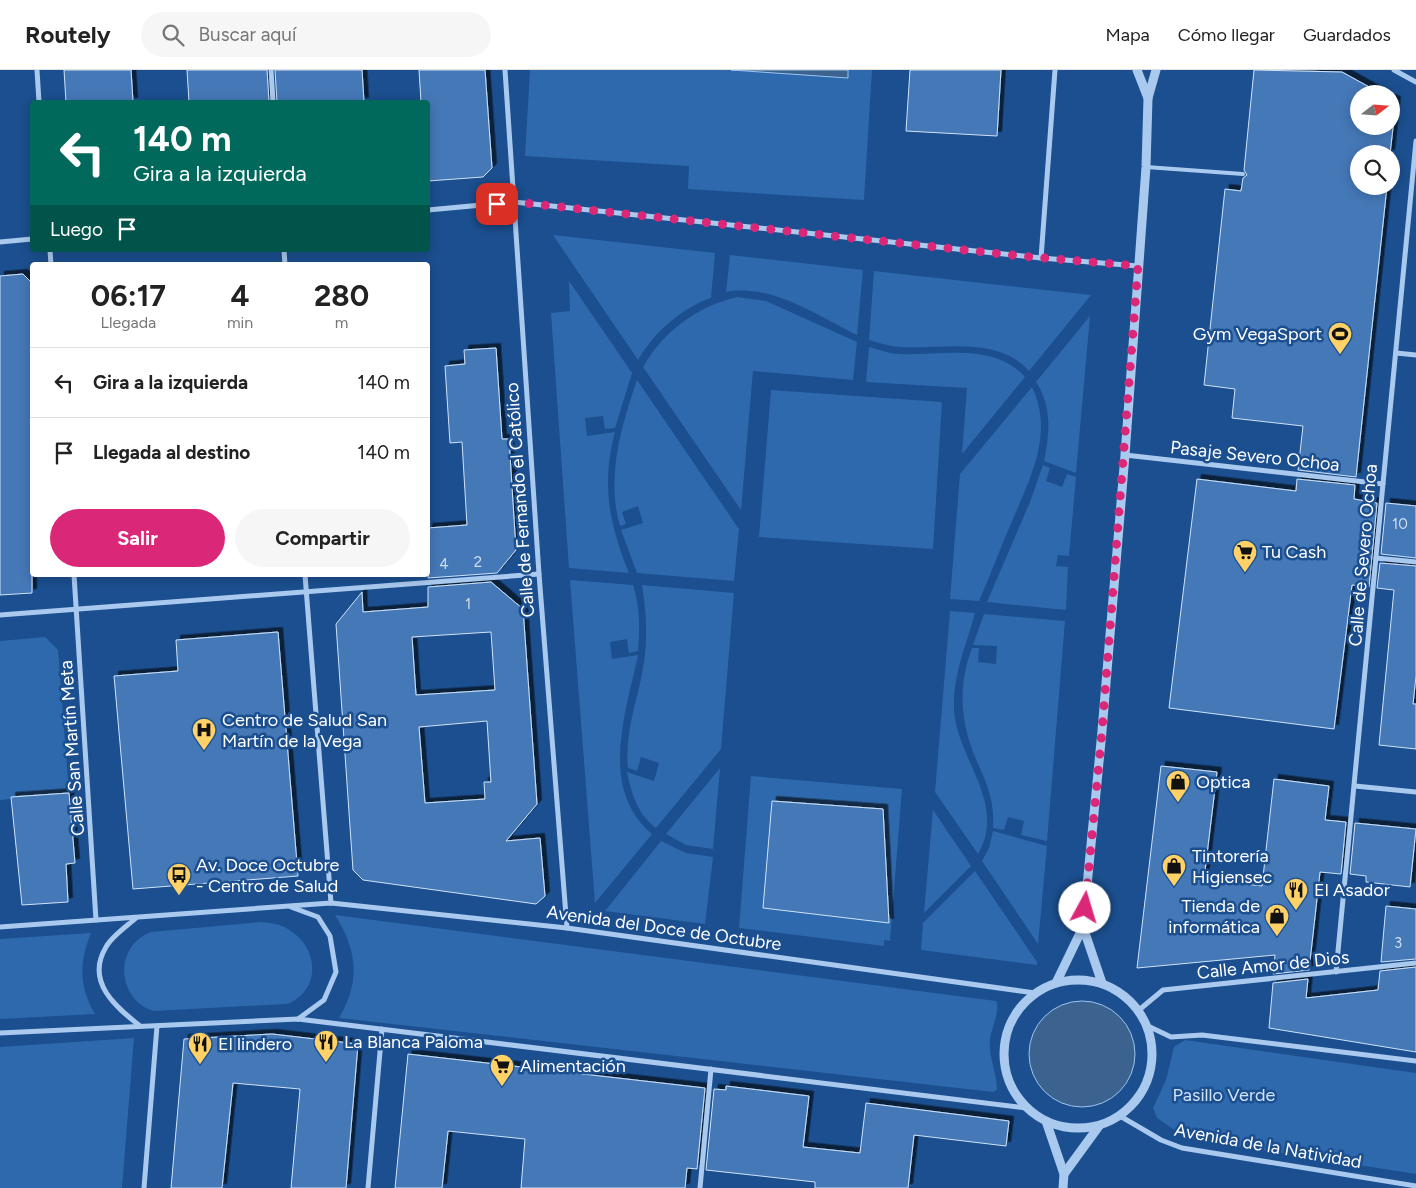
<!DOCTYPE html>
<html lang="es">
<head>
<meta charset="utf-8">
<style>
	:root { --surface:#fff; --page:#f6f6f6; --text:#222; --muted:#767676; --line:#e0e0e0; --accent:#db2777 }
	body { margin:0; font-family:Figtree,sans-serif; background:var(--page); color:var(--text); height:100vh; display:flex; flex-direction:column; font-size:19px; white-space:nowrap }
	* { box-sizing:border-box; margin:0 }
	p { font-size:16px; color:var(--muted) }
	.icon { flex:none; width:28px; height:28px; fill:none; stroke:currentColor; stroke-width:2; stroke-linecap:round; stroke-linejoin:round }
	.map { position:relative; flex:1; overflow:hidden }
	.drawer { position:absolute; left:30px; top:192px; width:400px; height:315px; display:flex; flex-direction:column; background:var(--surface); border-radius:5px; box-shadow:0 2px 12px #0003 }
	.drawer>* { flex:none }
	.banner { position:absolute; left:30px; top:30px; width:400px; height:152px; border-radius:5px; box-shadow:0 2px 12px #0003; background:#00695c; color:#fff; overflow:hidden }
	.needle { width:32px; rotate:73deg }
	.tools { position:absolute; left:1350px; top:15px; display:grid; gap:10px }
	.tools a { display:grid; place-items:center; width:50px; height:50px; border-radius:50%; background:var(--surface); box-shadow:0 2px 12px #0003; font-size:25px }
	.pin { position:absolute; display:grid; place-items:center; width:42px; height:42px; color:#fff; margin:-21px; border-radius:10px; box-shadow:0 2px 8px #0006 }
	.me { position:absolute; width:55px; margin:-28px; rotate:6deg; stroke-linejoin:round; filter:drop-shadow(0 0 4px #0008) }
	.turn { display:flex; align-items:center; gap:18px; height:105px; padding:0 20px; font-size:22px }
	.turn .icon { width:65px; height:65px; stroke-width:2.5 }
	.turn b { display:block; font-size:35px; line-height:42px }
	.then { display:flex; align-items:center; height:48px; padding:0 20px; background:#0003; gap:10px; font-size:19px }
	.eta { display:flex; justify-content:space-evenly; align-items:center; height:85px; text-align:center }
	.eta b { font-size:30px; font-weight:700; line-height:35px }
	.action { display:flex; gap:10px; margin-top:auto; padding:10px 20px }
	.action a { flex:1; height:58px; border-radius:30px; background:var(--accent); color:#fff; font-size:20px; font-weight:700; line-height:58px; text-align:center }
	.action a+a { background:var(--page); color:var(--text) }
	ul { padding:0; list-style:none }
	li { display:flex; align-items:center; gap:15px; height:70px; padding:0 20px; border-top:1px solid var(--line) }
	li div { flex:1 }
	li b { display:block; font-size:19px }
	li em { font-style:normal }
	header { display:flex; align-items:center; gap:30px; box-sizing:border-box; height:70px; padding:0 25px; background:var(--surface); border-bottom:1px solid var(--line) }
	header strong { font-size:24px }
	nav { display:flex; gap:28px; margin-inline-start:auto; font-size:18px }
	.search { width:350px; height:45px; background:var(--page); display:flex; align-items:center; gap:12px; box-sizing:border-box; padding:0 18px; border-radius:28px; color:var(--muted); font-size:19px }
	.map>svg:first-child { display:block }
	.green { fill:#2e69ad }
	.water { fill:#3c6290; stroke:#9cc4f0 }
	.building { fill:#4478b7; stroke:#cfe3fa; fill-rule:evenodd; filter:url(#shadow) }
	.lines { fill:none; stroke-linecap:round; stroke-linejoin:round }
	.service { stroke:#a9c9ee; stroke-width:4 }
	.minor { stroke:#a9c9ee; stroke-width:5 }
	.tertiary { stroke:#a9c9ee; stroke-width:9 }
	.route { stroke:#db2777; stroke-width:9; stroke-dasharray:0 16.2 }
	.labels { text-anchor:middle; stroke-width:5; stroke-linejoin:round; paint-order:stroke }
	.number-label { font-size:15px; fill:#d0dded }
	.poi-label { font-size:18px; fill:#fff; stroke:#1b4f8f; text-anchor:start }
	.street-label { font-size:18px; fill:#fff; stroke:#1b4f8f }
	.park-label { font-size:18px; fill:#cfe3fa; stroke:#1b4f8f }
</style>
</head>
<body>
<header>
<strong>Routely</strong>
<div class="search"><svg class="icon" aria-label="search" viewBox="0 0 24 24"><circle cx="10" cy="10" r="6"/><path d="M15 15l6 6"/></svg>Buscar aquí</div>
<nav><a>Mapa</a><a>Cómo llegar</a><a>Guardados</a></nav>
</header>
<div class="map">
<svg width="1416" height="1118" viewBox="0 0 1416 1118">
	<defs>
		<filter id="shadow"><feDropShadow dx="4.5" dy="-4.5" stdDeviation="0" flood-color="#0009"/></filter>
	</defs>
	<rect width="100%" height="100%" fill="#1b4f8f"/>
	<!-- green -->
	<g class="green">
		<path d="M530,0H872L864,130L688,119L689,96L525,86Z"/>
		<path d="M553,165L715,183L711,228C681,238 653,264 638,290Z"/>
		<path d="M730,185L863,200L857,265C817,246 772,213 726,222Z"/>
		<path d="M874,201L1091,225L1029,301C997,265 941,280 899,277C889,276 879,273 869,270Z"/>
		<path d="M569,211L632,303L615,358L605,359L603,346L585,348L587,366L615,362C601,415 609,453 629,503L569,498L551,243L570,241Z"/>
		<path d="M737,227L766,231L857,272L853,310L753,301L741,440L643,297C664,261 696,237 737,227Z"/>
		<path d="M1090,246L1076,403L1044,391C1050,364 1052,336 1036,312Z"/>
		<path d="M869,277C878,279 889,284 899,284C940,286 994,272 1025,307L962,384L967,318L866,312Z"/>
		<path d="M637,310L739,459L734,511L637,503L621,460L643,453L638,436L622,442L626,454L620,456C606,408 621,356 637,310Z"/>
		<path d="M1032,317C1054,363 1031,406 1013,449C1001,476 991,504 979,531L950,529L960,404Z"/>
		<path d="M771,320L942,332L933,479L759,467Z"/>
		<path d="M1043,395L1050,398L1046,411L1062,417L1067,404L1076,407L1069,486L1058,485L1056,496L1068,497L1066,540L987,532L1030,432Z"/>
		<path d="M570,510L633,515C640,538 640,558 638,581L629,583L627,569L610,572L612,589L638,585C626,643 598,718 652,764L595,833Z"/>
		<path d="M642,515L734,523L721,679L656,758C637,743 632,725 627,702L654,711L659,693L641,687L637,701L628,698C624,661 639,628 644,592C648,565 646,541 642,515Z"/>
		<path d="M950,541L975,543C967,573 953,605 954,637C955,688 1008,732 978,784L935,722Z"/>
		<path d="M984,544L1065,551L1047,771L1021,765L1024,751L1008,747L1004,760L993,758C995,730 986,712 975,687C960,650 958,616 972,578H979L978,592L996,594L997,576L973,575Z"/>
		<path d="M45,567L58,580L69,723L0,730V571Z"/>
		<path d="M720,698L713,779L686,775L666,764Z"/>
		<path d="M751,706L902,719L890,871L884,870V876L739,858Z"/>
		<path d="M933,740L971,796L924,843Z"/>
		<path d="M993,761L1047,776L1038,874L982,791L989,778Z"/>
		<path d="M661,771L686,783L713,787L705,854L605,841Z"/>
		<path d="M975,801L1037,892V895L921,880L923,853Z"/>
		<path d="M335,845L996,931C1001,938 991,960 990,969C988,987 997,1002 997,1020L993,1022L339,948C361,911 357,880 335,845Z"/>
		<path d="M261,852C271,853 280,854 288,859C319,877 322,920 287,934L153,941C116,928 114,876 151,862Z"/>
		<path d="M91,863C79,892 79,917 95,944L0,949V869Z"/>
		<path d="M134,968L122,1118H0V977Z"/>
		<path d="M1185,970L1416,1003V1104L1186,1068L1157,1048L1153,1038L1166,1010L1174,977Z"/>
	</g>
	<!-- water -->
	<g class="water">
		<path d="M731,0H848V8Z"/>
		<circle cx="1082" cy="984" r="53"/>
	</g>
	<!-- building -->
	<g class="building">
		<path d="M64,0H131L133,32H66Z"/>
		<path d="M187,0H267L269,32H189Z"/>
		<path d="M275,0H362L364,32H277Z"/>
		<path d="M419,0H485L492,98L483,107L428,111V32H421Z"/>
		<path d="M910,0H1001L997,66L906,61Z"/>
		<path d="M1254,0L1342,2L1382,24H1359V56H1391V29L1396,31L1390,84H1359V116H1387L1356,407L1298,400L1303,356L1232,348L1235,319L1204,315L1225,119L1241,121L1243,108L1247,105L1244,100Z"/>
		<path d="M23,204L32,213V523L0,525V206Z"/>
		<path d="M496,278L502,369H509L516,480L497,503L428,508V458L467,455L462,372L450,373L445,296L465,294L464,280Z"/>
		<path d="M1197,409L1296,421L1297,409L1355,415L1354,429L1377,433L1369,517L1352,515L1334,659L1169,638Z"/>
		<path d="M1386,433L1416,436V488L1381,484Z"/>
		<path d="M1380,493L1416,496V606L1413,634H1416V679L1379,675L1394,520L1377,518Z"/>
		<path d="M491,512L523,539L537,734L506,771L540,768L545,826L536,834L363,810L353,800L336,554L362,522L363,542L428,537V517ZM491,562L495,620L416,625L412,567ZM487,651L491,712H484L485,729L425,733L419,657Z"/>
		<path d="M278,562L298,806L133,819L114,606L178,601L176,570Z"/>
		<path d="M1161,696L1217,702L1204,809L1262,816L1274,709L1329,716L1325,750L1346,752L1341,804L1320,802L1309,900L1273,904L1275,885L1137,898Z"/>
		<path d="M69,723L75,793L66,794L68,832L22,835L11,727Z"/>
		<path d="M772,731L883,739L889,853L763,838Z"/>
		<path d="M1355,753L1416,759L1410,817L1366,812V806L1350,804Z"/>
		<path d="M1386,836L1416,839V889L1381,892Z"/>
		<path d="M1416,897V982L1269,958L1273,913L1308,909L1306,928L1378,920L1380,901Z"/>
		<path d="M272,964L358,974L346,1118H291L300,1019L233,1013L222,1118H171L184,969Z"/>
		<path d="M408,984L705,1018L697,1099L687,1098L685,1118H521L525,1069L448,1061L442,1118H395Z"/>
		<path d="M726,1016L809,1026L803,1077L860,1083L866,1033L1009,1051L1006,1076L914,1065L908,1118H815V1112L706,1100L714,1019L726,1020Z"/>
	</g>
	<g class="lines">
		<!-- service -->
		<path class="service" d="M1146,97L1243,104"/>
		<!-- minor -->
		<g class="minor">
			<path d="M37,0L39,32"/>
			<path d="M271,0L273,32"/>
			<path d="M505,0L539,504L567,858"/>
			<path d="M1394,0L1416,12"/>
			<path d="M428,140L514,132L1041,188L1138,196"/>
			<path d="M0,172L32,169"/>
			<path d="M50,180L51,195"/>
			<path d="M284,180L285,195"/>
			<path d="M1041,188L1055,0"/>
			<path d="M1396,283L1416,285"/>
			<path d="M1125,385L1383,414"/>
			<path d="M1376,488L1416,492"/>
			<path d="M74,505L96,850"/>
			<path d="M305,505L331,833"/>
			<path d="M0,545L539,504"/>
			<path d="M1355,716L1416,722"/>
			<path d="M291,837L318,847L330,866L336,902L324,930L298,949"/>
			<path d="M136,848C127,856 112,866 106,877C85,912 116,937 140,956"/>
			<path d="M0,857L331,833L567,858L1035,923"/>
			<path d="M1336,902L1416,71"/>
			<path d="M1139,940L1163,920L1416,893"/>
			<path d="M1148,956L1171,967L1202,965L1416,991"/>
			<path d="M0,963L298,949L1027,1038"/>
			<path d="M1120,1046L1161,1070L1182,1078L1416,1116"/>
			<path d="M144,1118L157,956"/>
			<path d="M368,1118L382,959"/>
			<path d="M700,1118L711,999"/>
		</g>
		<!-- tertiary -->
		<g class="tertiary">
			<path d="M1137,0L1148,28"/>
			<path d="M1083,857L1102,913"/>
			<circle cx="1078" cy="984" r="74"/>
			<path d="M1056,913L1083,857L1102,661L1125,385L1146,97L1148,28L1156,0"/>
			<path d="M1046,1051L1064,1104L1063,1118"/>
			<path d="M1064,1104L1099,1056"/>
		</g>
	</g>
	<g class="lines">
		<!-- route -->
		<path class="route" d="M497,134L514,132L1021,186L1138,196L1102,661L1085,838"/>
	</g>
	<!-- icons -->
	<defs>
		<symbol id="stadium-pin" viewBox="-11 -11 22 30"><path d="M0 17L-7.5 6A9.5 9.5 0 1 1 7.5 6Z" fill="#ffd166" stroke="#1b4f8f"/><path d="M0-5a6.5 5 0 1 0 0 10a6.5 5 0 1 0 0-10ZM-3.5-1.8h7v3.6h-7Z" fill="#111"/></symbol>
		<symbol id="supermarket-pin" viewBox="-11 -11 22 30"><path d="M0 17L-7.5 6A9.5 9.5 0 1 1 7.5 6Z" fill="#ffd166" stroke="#1b4f8f"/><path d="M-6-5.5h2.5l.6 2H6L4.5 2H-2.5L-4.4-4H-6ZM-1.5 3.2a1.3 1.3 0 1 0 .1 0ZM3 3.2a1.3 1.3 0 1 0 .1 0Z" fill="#111"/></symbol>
		<symbol id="hospital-pin" viewBox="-11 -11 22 30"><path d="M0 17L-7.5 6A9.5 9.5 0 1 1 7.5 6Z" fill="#ffd166" stroke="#1b4f8f"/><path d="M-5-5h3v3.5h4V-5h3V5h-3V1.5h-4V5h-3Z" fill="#111"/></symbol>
		<symbol id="shop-pin" viewBox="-11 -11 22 30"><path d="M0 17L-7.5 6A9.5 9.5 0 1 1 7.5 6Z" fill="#ffd166" stroke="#1b4f8f"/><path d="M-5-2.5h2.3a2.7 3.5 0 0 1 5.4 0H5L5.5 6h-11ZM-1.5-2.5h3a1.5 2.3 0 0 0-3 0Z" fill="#111"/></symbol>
		<symbol id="bus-pin" viewBox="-11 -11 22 30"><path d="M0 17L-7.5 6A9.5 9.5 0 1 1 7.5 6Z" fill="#ffd166" stroke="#1b4f8f"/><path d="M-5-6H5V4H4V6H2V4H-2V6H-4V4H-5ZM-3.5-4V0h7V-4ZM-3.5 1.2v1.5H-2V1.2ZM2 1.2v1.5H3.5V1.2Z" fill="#111"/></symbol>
		<symbol id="restaurant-pin" viewBox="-11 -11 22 30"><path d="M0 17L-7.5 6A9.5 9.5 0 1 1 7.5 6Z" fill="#ffd166" stroke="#1b4f8f"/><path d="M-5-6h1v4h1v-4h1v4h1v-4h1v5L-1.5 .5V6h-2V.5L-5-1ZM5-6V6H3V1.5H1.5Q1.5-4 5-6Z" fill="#111"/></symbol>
	</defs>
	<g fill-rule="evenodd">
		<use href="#stadium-pin" x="1326" y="250" width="28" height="38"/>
		<use href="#supermarket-pin" x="1231" y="468" width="28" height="38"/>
		<use href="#hospital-pin" x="190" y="646" width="28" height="38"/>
		<use href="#shop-pin" x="1164" y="698" width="28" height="38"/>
		<use href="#shop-pin" x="1160" y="782" width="28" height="38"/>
		<use href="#bus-pin" x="165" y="791" width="28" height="38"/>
		<use href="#restaurant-pin" x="1282" y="806" width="28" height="38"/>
		<use href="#shop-pin" x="1263" y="832" width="28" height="38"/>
		<use href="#restaurant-pin" x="312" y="958" width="28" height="38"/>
		<use href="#restaurant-pin" x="186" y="960" width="28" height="38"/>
		<use href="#supermarket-pin" x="488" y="982" width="28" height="38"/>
	</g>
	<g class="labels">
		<!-- number labels -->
		<g class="number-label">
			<text x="1400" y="459">10</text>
			<text x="478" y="497">2</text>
			<text x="444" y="499">4</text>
			<text x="468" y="539">1</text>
			<text x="1398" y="878">3</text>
		</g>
		<!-- poi labels -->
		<g class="poi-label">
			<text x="1322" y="270" text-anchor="end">Gym VegaSport</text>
			<text x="1262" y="488">Tu Cash</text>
			<text x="222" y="656">Centro de Salud San<tspan x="222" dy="21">Martín de la Vega</tspan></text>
			<text x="1196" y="718">Optica</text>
			<text x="1192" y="792">Tintorería<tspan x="1192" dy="21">Higiensec</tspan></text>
			<text x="196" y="801">Av. Doce Octubre<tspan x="196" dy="21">- Centro de Salud</tspan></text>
			<text x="1314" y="826">El Asador</text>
			<text x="1260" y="842" text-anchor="end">Tienda de<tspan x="1260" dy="21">informática</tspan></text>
			<text x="344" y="978">La Blanca Paloma</text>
			<text x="218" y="980">El lindero</text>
			<text x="520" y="1002">Alimentación</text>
		</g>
		<!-- street labels -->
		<g class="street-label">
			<text transform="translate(1255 386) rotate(6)" y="6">Pasaje Severo Ochoa</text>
			<text transform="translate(520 430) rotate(-94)" y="6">Calle de Fernando el Católico</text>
			<text transform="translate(1363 485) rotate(-85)" y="6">Calle de Severo Ochoa</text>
			<text transform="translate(72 678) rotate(-94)" y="6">Calle San Martín Meta</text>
			<text transform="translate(664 858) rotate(8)" y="6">Avenida del Doce de Octubre</text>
			<text transform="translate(1273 895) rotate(-6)" y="6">Calle Amor de Dios</text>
			<text transform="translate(1268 1076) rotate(10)" y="6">Avenida de la Natividad</text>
		</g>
		<!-- park labels -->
		<g class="park-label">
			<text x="1224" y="1031">Pasillo Verde</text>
		</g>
	</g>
</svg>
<div class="tools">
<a><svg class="needle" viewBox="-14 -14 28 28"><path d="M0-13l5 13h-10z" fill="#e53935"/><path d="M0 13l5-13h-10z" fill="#767676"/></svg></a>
<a><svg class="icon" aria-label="search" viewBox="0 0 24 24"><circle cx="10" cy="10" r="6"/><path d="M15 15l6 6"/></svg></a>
</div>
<div class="pin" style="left:497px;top:134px;background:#d93025"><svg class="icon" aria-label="arrive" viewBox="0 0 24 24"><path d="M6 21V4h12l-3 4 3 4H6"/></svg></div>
<svg class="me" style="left:1085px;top:838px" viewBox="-20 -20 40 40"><circle r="19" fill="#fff"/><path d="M0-13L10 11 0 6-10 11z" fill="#db2777"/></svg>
<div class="banner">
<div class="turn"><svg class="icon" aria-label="left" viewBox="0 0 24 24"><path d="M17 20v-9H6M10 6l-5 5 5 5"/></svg><div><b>140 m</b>Gira a la izquierda</div></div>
<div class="then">Luego<svg class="icon" aria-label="arrive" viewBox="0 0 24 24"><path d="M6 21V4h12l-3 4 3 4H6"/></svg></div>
</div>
<section class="drawer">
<div class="eta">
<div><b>06:17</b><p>Llegada</p></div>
<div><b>4</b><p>min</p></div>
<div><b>280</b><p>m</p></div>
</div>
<ul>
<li><svg class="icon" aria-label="left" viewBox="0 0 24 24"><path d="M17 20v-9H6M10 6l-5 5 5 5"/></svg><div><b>Gira a la izquierda</b></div><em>140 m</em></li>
<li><svg class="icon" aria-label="arrive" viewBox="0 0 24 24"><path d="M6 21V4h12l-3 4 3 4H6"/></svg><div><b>Llegada al destino</b></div><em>140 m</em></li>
</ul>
<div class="action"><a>Salir</a><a>Compartir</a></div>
</section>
</div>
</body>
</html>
